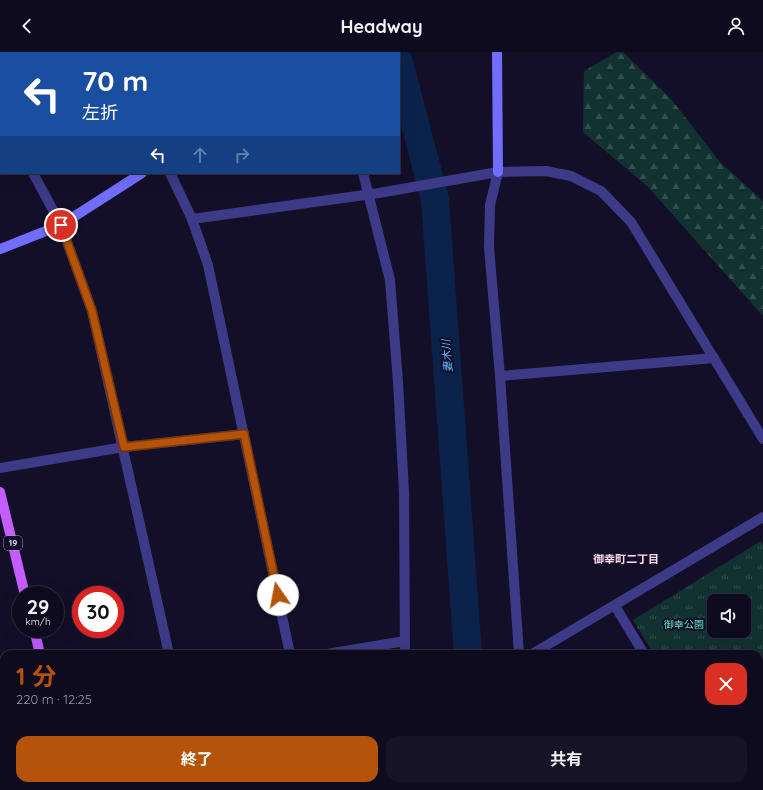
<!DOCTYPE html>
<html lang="ja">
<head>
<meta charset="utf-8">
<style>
	:root { --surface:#0f0b1e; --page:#181427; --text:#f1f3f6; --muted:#9b9ba4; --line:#2f2b3c; --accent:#b45309 }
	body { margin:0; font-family:Quicksand,"Noto Sans JP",sans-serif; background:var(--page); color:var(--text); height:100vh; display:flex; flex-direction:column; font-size:15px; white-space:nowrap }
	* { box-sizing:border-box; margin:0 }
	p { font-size:13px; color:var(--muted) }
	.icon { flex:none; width:22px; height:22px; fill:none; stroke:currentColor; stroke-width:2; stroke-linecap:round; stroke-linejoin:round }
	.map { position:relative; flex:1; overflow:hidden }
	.panel { position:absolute; left:0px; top:598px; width:763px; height:140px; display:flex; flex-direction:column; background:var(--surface); border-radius:12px 12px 0 0; box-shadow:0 4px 16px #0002,0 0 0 1px var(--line) }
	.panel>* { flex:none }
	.guide { position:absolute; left:0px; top:0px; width:400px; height:122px; box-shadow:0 4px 16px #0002,0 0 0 1px var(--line); background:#1a4fa0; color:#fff; overflow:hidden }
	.controls { position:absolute; left:707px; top:542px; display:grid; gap:8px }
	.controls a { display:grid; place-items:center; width:44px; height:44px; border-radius:8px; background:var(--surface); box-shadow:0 4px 16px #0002,0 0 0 1px var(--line); font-size:20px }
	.speed { position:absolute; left:12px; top:534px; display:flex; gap:8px; font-size:20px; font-weight:700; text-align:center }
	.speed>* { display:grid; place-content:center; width:52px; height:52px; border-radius:50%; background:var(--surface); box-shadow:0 4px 16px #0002,0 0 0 1px var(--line); line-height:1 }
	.speed small { font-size:10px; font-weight:400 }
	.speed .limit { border:6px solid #d22; background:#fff; color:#111 }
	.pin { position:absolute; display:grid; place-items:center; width:34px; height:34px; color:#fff; margin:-17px; border:2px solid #fff; border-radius:50%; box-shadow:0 1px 4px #0007 }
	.me { position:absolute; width:44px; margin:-22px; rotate:348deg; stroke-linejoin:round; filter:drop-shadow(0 0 3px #0008) }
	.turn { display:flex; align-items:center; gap:14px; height:84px; padding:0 16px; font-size:18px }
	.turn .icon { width:52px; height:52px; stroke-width:2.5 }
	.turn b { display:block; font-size:28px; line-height:34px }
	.lanes { display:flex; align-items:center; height:38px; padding:0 16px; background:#0003; justify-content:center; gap:20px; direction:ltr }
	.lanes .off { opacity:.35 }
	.round { display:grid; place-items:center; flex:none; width:42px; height:42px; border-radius:12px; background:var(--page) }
	.overview { display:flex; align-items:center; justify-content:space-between; height:68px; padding:0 16px }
	h1 { font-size:24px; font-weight:700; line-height:30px; color:var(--accent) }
	.cta { display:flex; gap:8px; margin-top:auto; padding:8px 16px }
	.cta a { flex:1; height:46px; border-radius:12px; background:var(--accent); color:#fff; font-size:16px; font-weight:700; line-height:46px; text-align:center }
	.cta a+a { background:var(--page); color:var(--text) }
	header { display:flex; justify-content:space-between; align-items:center; height:52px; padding:0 16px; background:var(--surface); font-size:18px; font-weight:700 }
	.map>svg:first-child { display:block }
	.forest { fill:url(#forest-firs) }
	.park { fill:url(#park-tufts); fill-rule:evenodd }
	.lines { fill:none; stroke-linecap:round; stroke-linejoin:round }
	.river { stroke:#0b234b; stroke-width:28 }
	.street { stroke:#3d3a88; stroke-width:10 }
	.secondary { stroke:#716dff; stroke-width:10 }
	.primary { stroke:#c35dff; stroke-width:10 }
	.route-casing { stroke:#753606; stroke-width:10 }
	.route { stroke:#b45309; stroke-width:7 }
	.labels { text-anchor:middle; stroke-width:4; stroke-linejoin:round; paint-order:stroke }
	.shield { fill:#140f28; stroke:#9f9abe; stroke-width:1 }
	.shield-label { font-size:9px; font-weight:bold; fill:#dbd6ff }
	.park-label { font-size:10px; fill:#5fe2c2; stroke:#140f28 }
	.water-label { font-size:11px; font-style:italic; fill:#64b7ff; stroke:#140f28 }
	.neighbourhood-label { font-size:11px; font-weight:bold; fill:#ffd8f1; stroke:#140f28 }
</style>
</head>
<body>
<header><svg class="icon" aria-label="back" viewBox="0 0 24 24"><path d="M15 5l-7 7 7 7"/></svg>Headway<svg class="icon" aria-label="person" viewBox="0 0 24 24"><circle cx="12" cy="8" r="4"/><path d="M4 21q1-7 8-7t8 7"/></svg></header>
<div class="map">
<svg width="763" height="738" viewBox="0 0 763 738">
	<defs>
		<pattern id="forest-firs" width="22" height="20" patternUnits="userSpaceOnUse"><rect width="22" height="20" fill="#123231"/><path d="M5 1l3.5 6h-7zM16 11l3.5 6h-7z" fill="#344f50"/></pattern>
		<pattern id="park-tufts" width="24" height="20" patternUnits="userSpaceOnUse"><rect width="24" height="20" fill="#123231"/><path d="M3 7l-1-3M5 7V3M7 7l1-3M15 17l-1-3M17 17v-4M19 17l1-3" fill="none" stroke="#344f50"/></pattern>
	</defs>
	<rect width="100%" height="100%" fill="#140f28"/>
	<!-- forest -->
	<path class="forest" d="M617,0H623L671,47L720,110L763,149V264L648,135L583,80L584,19Z"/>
	<!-- park -->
	<g class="park">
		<path d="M0,0H76L1,1V49Z"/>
		<path d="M761,489L763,493V620L759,622V602H654L633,568ZM714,549H744V579H714Z"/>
	</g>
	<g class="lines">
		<!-- river -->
		<g class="river">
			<path d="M399,10L435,148L468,602"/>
			<path d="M476,738V734"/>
		</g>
		<!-- street -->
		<g class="street">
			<path d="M318,0V1"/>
			<path d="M87,1L88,0"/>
			<path d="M0,61L1,62"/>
			<path d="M498,120L490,153L489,195L500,324L519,602"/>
			<path d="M33,121L61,173L92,259L169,602"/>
			<path d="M170,121L192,167L208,213L290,602"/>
			<path d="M363,121L390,228L398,330L404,440L405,602"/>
			<path d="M192,167L379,141L498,120L546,119L571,124L601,139L631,170L763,387"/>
			<path d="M500,324L714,306"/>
			<path d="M0,416L124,395L244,382"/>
			<path d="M615,554L644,602"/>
			<path d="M327,602L405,589"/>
			<path d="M532,602L763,465"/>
			<path d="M0,660L4,659"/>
			<path d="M209,734L210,738"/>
			<path d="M316,734L317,738"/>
			<path d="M409,734V738"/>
			<path d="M528,734L529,738"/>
			<path d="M723,734L726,738"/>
		</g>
		<!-- secondary -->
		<g class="secondary">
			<path d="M497,0L498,120"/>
			<path d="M331,1L332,0"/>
			<path d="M0,197L61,173L142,121"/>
		</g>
		<!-- primary -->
		<g class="primary">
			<path d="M0,440L25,543"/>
			<path d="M34,577L40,602"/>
			<path d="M74,734L75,738"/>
		</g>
	</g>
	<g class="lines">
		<defs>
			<path id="route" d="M61,173L92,259L124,395L244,382L278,543"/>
		</defs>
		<!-- route casing -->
		<use href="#route" class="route-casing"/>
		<!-- route -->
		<use href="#route" class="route"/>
	</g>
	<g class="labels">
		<!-- shield labels -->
		<rect class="shield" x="4" y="484" width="18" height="14" rx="3"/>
		<g class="shield-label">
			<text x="13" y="494">19</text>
		</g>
		<!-- park labels -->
		<g class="park-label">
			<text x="684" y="576">御幸公園</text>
		</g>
		<!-- water labels -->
		<g class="water-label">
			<text transform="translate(447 304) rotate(-94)" y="4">妻木川</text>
		</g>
		<!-- neighbourhood labels -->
		<g class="neighbourhood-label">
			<text x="626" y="511">御幸町二丁目</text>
		</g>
	</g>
</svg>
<div class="controls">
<a><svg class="icon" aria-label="sound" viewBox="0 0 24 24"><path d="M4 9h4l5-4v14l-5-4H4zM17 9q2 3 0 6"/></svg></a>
</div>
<div class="speed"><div>29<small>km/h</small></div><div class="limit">30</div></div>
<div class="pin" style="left:61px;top:173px;background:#d93025"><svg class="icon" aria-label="arrive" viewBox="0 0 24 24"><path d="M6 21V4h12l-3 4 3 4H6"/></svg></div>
<svg class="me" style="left:278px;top:543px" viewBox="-20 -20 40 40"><circle r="19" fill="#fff"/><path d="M0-13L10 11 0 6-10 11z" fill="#b45309"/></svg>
<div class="guide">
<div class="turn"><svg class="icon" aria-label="left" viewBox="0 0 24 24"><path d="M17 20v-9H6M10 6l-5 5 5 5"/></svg><div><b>70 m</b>左折</div></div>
<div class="lanes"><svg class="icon" aria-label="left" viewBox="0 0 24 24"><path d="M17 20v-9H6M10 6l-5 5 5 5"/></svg><svg class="icon off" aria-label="ahead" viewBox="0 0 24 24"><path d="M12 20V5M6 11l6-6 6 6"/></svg><svg class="icon off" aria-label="right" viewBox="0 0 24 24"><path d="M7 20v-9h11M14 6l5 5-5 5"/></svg></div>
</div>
<section class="panel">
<div class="overview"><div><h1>1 分</h1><p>220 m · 12:25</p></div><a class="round" style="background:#d93025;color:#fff"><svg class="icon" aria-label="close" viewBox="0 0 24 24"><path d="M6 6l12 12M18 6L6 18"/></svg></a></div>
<div class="cta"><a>終了</a><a>共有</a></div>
</section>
</div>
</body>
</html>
